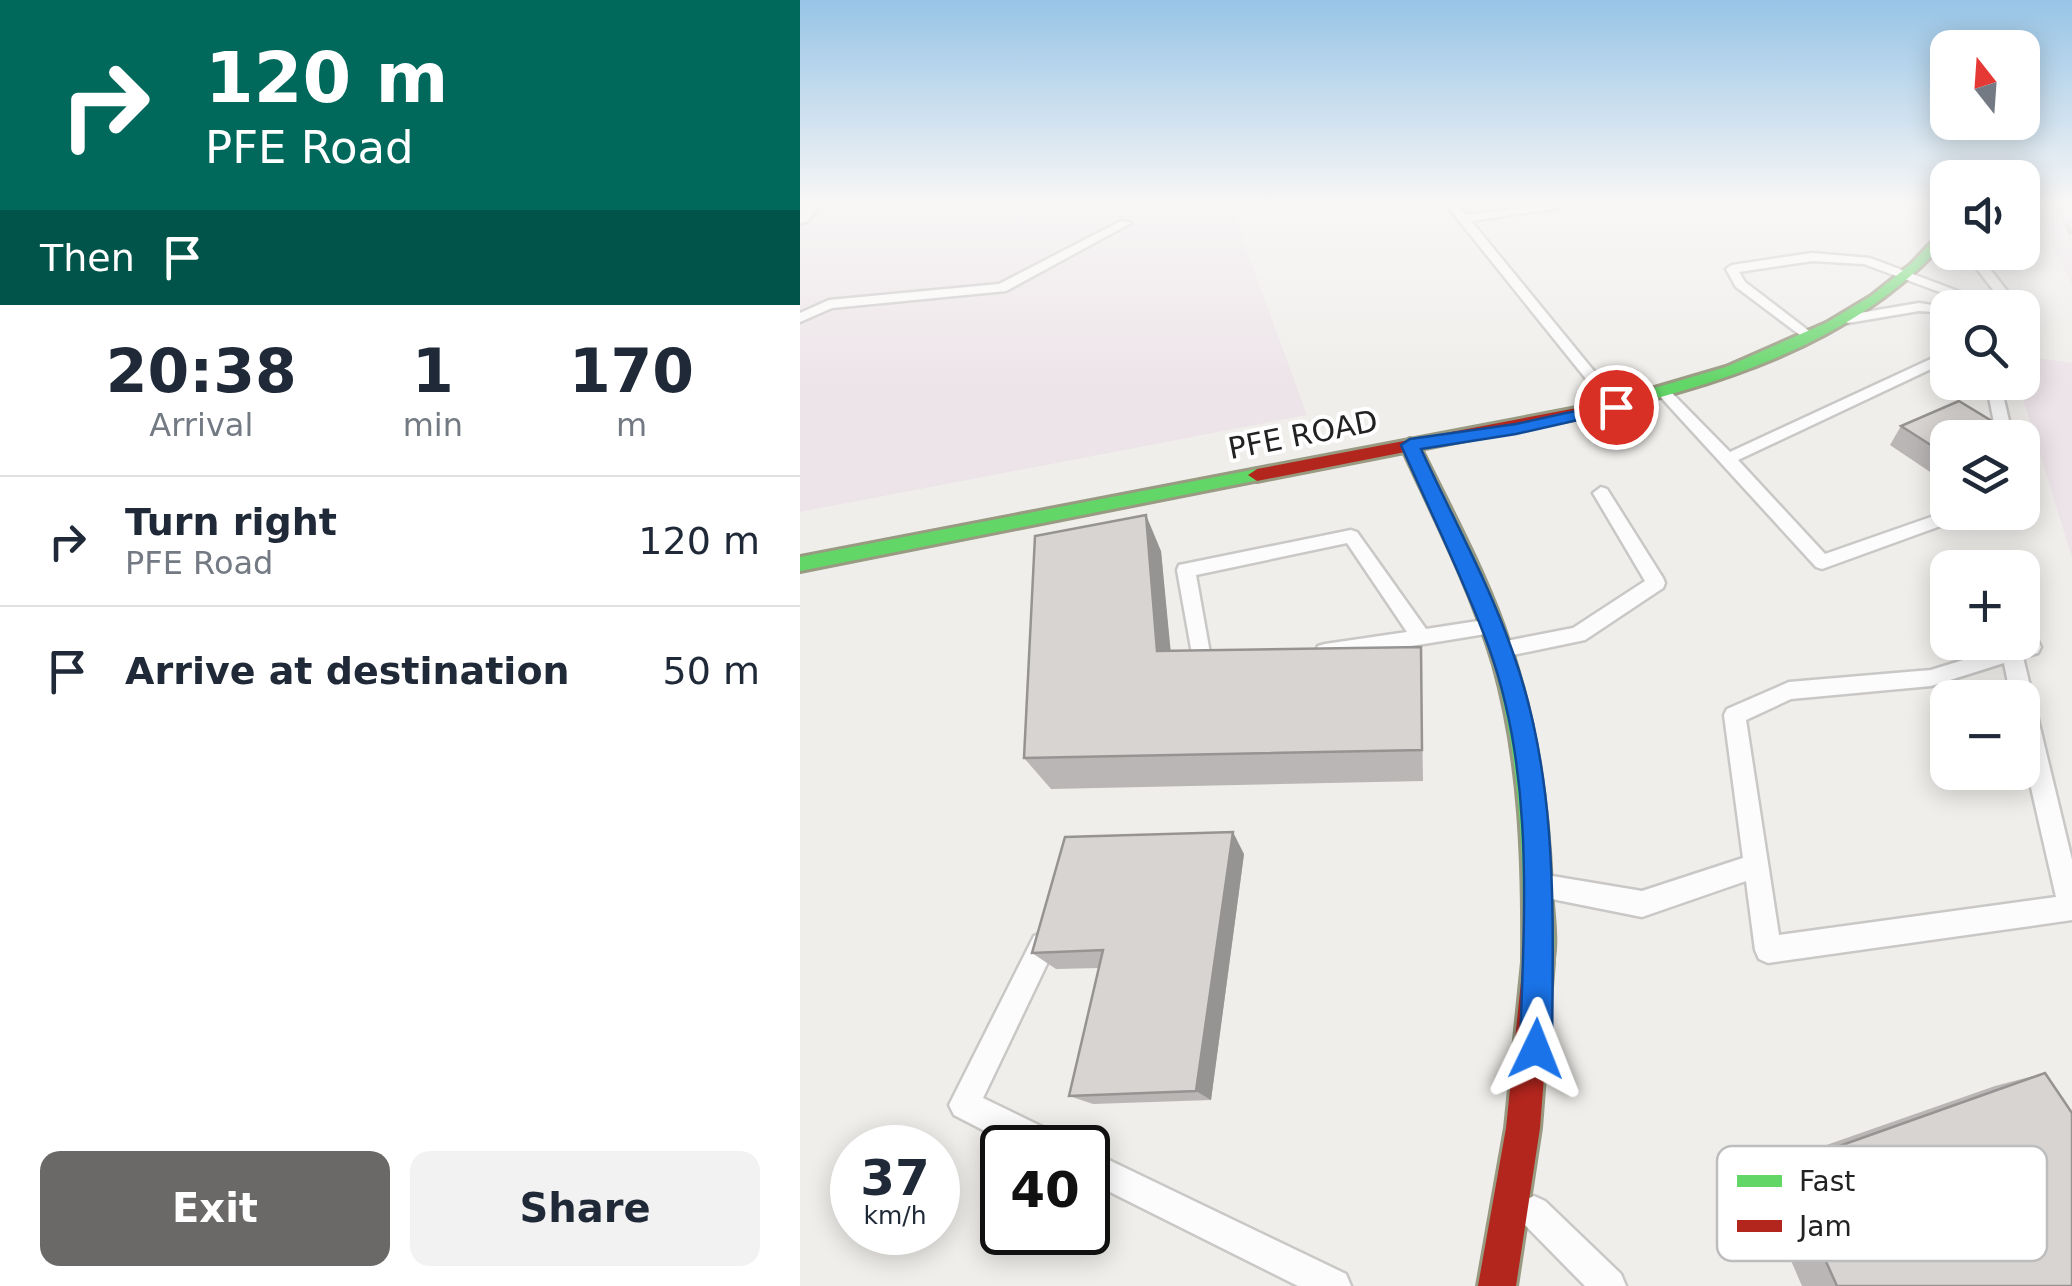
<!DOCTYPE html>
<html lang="en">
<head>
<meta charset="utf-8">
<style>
	:root { --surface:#fff; --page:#f2f2f3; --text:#1f2937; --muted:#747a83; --line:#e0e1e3; --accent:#6a6968 }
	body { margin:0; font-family:"DejaVu Sans",sans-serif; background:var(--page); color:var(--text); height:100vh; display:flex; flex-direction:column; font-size:38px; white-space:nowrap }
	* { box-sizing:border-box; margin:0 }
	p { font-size:32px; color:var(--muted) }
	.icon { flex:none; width:55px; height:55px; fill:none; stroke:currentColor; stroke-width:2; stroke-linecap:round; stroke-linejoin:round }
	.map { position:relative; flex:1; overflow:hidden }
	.details { display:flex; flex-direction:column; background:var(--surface); width:800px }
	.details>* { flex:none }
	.guide { background:#00695c; color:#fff; overflow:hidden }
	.needle { width:65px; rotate:343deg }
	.buttons { position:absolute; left:1130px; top:30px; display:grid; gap:20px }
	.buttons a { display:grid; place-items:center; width:110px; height:110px; border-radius:20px; background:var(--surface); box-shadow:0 5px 25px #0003; font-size:50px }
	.speed { position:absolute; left:30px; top:1125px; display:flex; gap:20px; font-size:50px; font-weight:700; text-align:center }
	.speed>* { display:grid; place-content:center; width:130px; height:130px; border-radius:50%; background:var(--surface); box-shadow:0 5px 25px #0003; line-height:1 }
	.speed small { font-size:25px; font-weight:400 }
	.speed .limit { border:5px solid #111; border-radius:15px; background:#fff; color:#111 }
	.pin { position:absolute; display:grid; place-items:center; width:85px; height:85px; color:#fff; margin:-42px; border:5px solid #fff; border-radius:50%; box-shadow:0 2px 10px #0007 }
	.me { position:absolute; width:110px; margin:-55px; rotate:2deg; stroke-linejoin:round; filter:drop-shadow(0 0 8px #0008) }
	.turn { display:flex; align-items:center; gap:35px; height:210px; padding:0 40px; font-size:45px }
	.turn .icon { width:130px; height:130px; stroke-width:2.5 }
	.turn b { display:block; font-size:70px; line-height:85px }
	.then { display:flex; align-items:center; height:95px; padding:0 40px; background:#0003; gap:20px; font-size:38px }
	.eta { display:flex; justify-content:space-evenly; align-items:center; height:170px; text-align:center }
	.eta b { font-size:60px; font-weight:600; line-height:70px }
	.cta { display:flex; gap:20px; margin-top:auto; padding:20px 40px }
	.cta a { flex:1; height:115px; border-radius:20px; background:var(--accent); color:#fff; font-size:40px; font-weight:600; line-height:115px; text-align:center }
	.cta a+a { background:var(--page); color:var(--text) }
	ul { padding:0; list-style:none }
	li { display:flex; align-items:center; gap:30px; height:130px; padding:0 40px; border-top:2px solid var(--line) }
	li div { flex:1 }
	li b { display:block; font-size:38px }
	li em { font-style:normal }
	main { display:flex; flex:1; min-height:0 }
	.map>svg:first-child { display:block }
	.industrial { fill:#ede4e9 }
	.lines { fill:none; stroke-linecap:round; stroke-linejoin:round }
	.lane-casing { stroke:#c9c8c7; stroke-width:5 }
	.street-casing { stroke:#c9c8c7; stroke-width:6 }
	.fast-casing { stroke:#999a82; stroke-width:6 }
	.jam-casing { stroke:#999a82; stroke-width:6 }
	.lane { fill:#fdfcfc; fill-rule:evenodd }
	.street { fill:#fdfcfc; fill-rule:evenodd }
	.fast { fill:#63d668; fill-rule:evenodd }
	.jam { fill:#b3261e; fill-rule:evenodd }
	.rail { stroke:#ccc; stroke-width:5; stroke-dasharray:12 12; stroke-linecap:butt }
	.wall { fill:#b9b6b5 }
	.shaded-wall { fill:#969493 }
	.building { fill:#d7d4d2; stroke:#969493; stroke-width:2.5 }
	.route { fill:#1a73e8; stroke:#114b97; stroke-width:2.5 }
	.labels { text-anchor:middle; stroke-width:8; stroke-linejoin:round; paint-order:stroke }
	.far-street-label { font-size:30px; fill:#222; stroke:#fff }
	.key { fill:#fff; stroke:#bdbdbd; stroke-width:2.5 }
	.key-label { font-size:28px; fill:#222 }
</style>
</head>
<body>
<main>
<section class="details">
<div class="guide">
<div class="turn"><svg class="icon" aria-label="right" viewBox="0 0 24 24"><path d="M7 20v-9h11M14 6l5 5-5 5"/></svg><div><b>120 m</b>PFE Road</div></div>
<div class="then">Then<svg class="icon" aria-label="arrive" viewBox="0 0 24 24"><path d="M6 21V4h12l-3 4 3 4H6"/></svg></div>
</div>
<div class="eta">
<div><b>20:38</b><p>Arrival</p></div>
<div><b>1</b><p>min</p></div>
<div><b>170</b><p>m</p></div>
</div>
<ul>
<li><svg class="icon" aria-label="right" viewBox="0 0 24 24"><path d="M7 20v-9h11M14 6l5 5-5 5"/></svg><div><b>Turn right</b><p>PFE Road</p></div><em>120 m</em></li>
<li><svg class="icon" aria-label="arrive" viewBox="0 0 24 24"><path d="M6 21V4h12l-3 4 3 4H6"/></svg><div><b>Arrive at destination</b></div><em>50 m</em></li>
</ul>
<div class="cta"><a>Exit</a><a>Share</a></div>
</section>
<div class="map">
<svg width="1272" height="1286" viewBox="0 0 1272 1286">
	<rect width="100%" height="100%" fill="#f0eeeb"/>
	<!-- industrial -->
	<g class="industrial">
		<path d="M0,202H429L507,415L0,512Z"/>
		<path d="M1231,202H1272V286L1264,268Z"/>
		<path d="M1223,356L1272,363V558L1218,383L1222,382Z"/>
	</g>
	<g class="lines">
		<defs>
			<g id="lane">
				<path d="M644,202H655L666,215L768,202H796L671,221L821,404V410H811Z"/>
				<path d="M321,221L331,223L206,291L32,308L0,322V313L29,300L199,284Z"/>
				<path d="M1164,252H1177L1220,308H1207Z"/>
				<path d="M1012,253L1070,258L1203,308H1183L1064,264L1012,261L939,272L945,282L1013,334V340L1008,341L936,287L926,269L932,265Z"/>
				<path d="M1119,303L1153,308H1148V313L1119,311L1048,323L1041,319L1048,315Z"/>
				<path d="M1148,351V361L938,460L1025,554L1148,511L1170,512L1168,516L1022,569L1016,567L857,393L864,389L869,390L930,452Z"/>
				<path d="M1186,382H1200L1213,438H1197Z"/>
				<path d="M801,487L807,489L863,578L865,583L863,588L785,640L703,657L696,655L693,649L696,643L773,628L845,581L793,493Z"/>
				<path d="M551,530L557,532L626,629L691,619L701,627L698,632L525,660L518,658L515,652L518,646L525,644L607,632L547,543L396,575L413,670L410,676H396L377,570L379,565Z"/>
				<path d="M1231,639L1238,641L1241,647L1238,653L1223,657L1272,860V920L968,963L959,959L955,950L946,881L842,917L737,896L733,887L737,878L746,875L842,891L943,858L924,715L927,709L989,682L1131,670ZM1204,663L1211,698H1222V748L1256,897L979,935L946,720L991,699L1131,686Z"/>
				<path d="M243,932L252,936L256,945L183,1098L263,1137L267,1148H218L154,1115L149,1105L234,936Z"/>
				<path d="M288,1150L546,1274L551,1286H498L288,1181Z"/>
				<path d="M734,1196L745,1201L821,1274L826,1286H785L723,1223L718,1212L723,1201Z"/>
			</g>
			<path id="street" d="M0,202H20L8,221L0,223Z"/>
			<g id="fast">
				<path d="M1148,225V238C1055,346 916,385 782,417L773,412L926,367L1026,323L1071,296L1111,264Z"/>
				<path d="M610,439L619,445C648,505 680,563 703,626C734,710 748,800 751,889C752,915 759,949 749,973L738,977L727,973L723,962C724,862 721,761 694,665C671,588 634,517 601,445Z"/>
				<path d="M457,469L466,475L464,479L0,571V557Z"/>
			</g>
			<g id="jam">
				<path d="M782,407L791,412L788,416L457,481L448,475L457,469Z"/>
				<path d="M738,947L749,951L753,962L740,1128L716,1286H678L706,1128L723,962L727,951Z"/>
			</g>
		</defs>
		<!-- lane casing -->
		<use href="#lane" class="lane-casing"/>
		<!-- street casing -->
		<use href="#street" class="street-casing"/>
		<!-- fast casing -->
		<use href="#fast" class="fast-casing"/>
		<!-- jam casing -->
		<use href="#jam" class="jam-casing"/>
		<!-- lane -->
		<use href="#lane" class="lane"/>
		<!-- street -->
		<use href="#street" class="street"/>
		<!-- fast -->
		<use href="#fast" class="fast"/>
		<!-- jam -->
		<use href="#jam" class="jam"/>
		<!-- rail -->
		<path class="rail" d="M1256,202L1272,236"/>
	</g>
	<!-- wall -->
	<g class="wall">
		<path d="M1101,426L1148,438V478L1142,480L1090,445Z"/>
		<path d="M361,551L370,651L621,647L623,781L251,789L224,758Z"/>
		<path d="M444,854L411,1100L293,1104L269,1096L299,968L256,969L232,953Z"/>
		<path d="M1245,1073L1272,1286H1002L952,1171L1195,1086Z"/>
	</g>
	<!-- shaded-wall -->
	<g class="shaded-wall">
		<path d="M346,515L361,551L374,685L357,651Z"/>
		<path d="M433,832L444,854L411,1100L396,1091Z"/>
	</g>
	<!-- building -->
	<g class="building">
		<path d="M1159,401L1213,434L1205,438H1148V456L1101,426Z"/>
		<path d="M346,515L357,651L621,647L622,750L224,758L235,536Z"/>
		<path d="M433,832L396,1091L269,1096L303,950L232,953L265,837Z"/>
		<path d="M1245,1073L1272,1113V1286H1037L983,1166Z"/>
	</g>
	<!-- sky -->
	<linearGradient id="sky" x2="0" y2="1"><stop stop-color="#97c4e6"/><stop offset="0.53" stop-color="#f8f7f6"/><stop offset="1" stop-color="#f8f7f6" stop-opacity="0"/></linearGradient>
	<rect width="1272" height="382" fill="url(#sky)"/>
	<!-- route -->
	<path class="route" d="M816,402L825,407L822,410L716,434L621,449C651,515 688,581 712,650C759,779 753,914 752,1049L747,1060L736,1065L725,1060L720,1049C724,915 735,776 689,648C664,579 630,512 601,445L610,439L716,424Z"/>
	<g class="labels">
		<!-- far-street labels -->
		<g class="far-street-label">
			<text transform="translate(503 435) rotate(-11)" y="10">PFE ROAD</text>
		</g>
	</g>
	<!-- legend -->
	<rect x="917" y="1146" width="330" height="115" rx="15" class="key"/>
	<rect x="937" y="1175" width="45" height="12" fill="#63d668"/>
	<rect x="937" y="1220" width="45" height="12" fill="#b3261e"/>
	<g class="key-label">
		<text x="999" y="1191">Fast</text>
		<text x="999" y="1236">Jam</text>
	</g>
</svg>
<div class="buttons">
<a><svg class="needle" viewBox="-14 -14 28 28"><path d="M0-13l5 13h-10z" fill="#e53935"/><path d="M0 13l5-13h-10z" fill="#747a83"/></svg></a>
<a><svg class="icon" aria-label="sound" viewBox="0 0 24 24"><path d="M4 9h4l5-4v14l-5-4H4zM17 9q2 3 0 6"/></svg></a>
<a><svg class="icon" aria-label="search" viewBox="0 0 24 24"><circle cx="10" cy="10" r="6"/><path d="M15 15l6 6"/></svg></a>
<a><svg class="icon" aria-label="layers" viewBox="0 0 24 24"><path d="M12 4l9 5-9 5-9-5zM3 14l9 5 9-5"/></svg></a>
<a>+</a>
<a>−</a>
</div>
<div class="speed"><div>37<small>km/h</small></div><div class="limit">40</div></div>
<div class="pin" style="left:816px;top:407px;background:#d93025"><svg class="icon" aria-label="arrive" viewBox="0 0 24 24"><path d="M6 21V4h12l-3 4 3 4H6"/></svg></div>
<svg class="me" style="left:736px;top:1049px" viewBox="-20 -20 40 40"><path d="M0-17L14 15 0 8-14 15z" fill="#1a73e8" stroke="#fff" stroke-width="4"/></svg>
</div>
</main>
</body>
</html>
